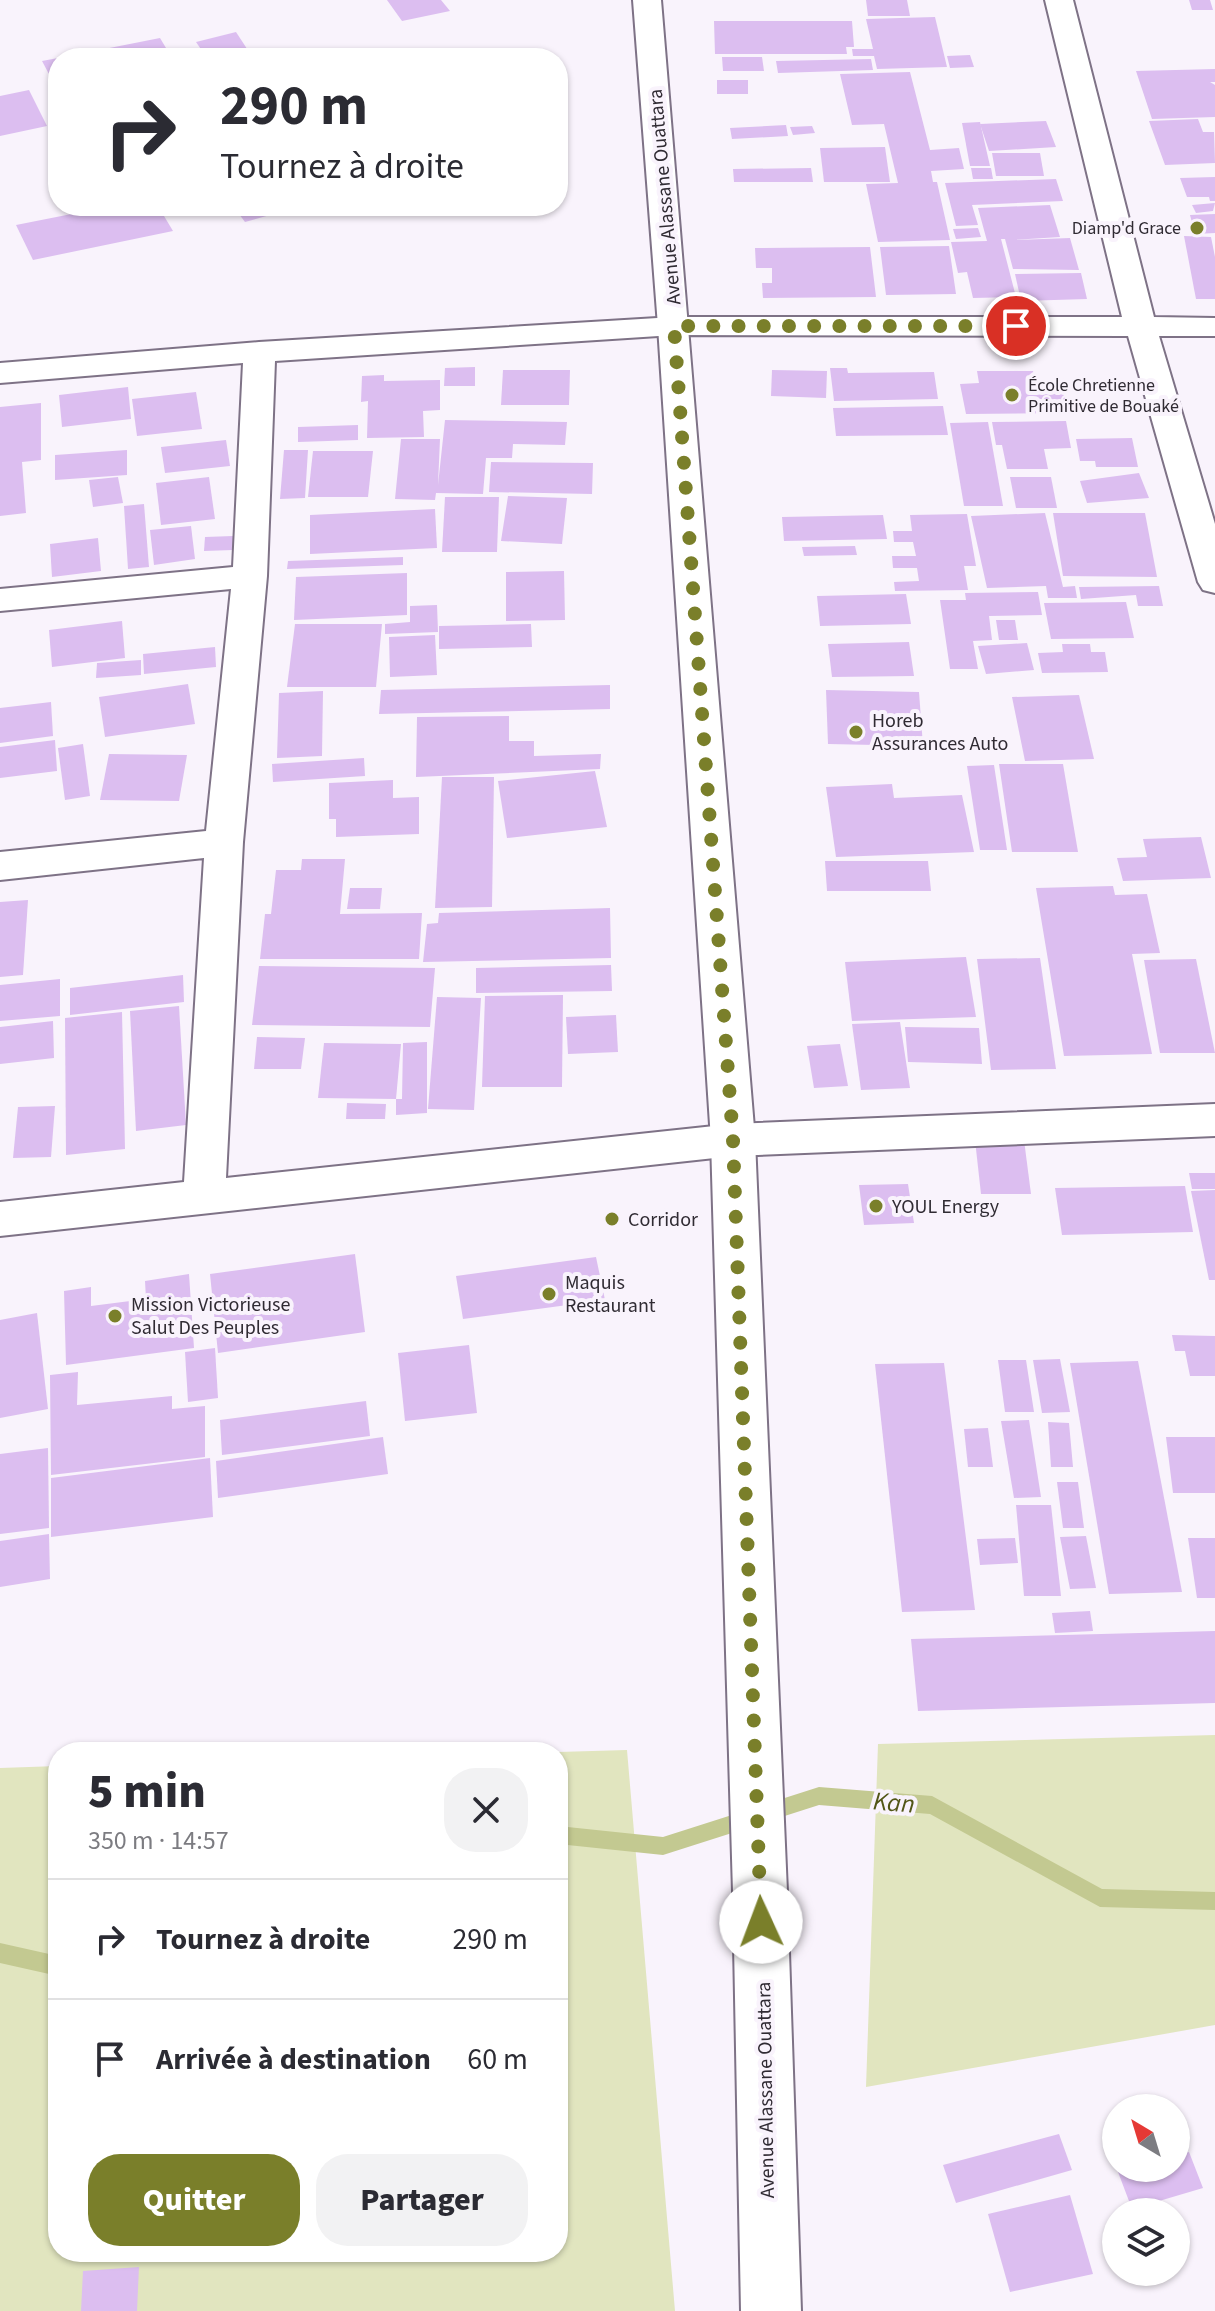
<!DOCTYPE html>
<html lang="fr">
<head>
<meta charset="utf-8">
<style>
	:root { --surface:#fff; --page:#f2f2f3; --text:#2b2b33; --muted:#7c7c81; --line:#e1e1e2; --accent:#7a7f2a }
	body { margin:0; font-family:"Source Sans 3",sans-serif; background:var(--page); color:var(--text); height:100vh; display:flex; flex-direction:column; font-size:30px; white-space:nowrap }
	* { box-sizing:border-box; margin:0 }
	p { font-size:26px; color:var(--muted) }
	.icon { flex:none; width:44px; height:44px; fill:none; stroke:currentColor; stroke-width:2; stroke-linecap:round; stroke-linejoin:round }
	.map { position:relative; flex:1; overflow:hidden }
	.drawer { position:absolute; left:48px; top:1742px; width:520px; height:520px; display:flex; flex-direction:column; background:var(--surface); border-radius:32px; box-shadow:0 2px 6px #0004 }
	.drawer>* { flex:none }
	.top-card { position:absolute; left:48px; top:48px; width:520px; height:168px; border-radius:32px; box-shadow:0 2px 6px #0004; background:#fff; color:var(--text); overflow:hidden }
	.needle { width:52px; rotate:322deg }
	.buttons { position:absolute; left:1102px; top:2094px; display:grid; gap:16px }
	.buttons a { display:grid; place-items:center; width:88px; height:88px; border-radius:50%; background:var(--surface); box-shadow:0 2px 6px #0004; font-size:40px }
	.pin { position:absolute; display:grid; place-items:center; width:68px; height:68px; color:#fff; margin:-34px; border:4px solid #fff; border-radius:50%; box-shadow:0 2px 8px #0007 }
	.me { position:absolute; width:88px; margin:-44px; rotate:358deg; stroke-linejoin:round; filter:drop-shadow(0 0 6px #0008) }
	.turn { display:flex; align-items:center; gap:28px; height:168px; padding:0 40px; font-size:36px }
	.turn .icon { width:104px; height:104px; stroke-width:2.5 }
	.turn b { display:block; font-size:56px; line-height:68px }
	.round { display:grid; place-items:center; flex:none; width:84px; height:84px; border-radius:32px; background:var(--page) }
	.head { display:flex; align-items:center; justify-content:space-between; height:136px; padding:0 40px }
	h1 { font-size:48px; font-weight:800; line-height:60px }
	.primary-button { display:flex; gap:16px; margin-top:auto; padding:16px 40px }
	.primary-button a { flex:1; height:92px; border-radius:32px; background:var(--accent); color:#fff; font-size:32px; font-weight:800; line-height:92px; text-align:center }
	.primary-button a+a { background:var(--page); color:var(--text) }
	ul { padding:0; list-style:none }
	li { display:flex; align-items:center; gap:24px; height:120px; padding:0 40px; border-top:2px solid var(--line) }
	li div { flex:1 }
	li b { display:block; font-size:30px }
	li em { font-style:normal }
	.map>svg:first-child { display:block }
	.green { fill:#e1e5bf }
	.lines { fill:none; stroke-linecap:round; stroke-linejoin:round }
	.stream { fill:#c3c991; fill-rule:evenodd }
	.building { fill:#dcbef0 }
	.street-casing { stroke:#7e7286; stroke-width:4 }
	.secondary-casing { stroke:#7e7286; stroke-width:4 }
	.street { fill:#fff; fill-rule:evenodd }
	.secondary { fill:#fff; fill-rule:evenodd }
	.route { stroke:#7a7f2a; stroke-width:14; stroke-dasharray:0 25.2 }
	.poi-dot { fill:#7a7f2a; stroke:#f9f3fc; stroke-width:3 }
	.labels { text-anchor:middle; stroke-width:8; stroke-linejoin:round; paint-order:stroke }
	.far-poi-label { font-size:18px; fill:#302b33; stroke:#f9f3fc; text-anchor:end }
	.street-label { font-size:20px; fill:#302b33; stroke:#f9f3fc }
	.poi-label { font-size:20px; fill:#302b33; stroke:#f9f3fc; text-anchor:start }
	.near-water-label { font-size:26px; font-style:italic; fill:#525617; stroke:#f9f3fc }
</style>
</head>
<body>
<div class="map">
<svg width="1215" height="2311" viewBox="0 0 1215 2311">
	<rect width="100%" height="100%" fill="#f9f3fc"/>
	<!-- green -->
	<g class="green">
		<path d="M1215,1735V2025L866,2087L878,1744Z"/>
		<path d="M627,1750L675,2311H0V1768L58,1766V2252H558V1752Z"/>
	</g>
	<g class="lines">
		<!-- stream -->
		<g class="stream">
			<path d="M819,1787L932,1796L1102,1889L1215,1892V1910L1100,1907L930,1814L819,1805L663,1855L558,1844V1826L663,1837Z"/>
			<path d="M0,1943L58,1956V1976L0,1963Z"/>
		</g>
	</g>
	<!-- building -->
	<g class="building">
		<path d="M387,0H441L450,11L402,21Z"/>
		<path d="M866,0H907L910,16H868Z"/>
		<path d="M1189,0H1210L1213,10H1192Z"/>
		<path d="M935,17L947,67L877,69L874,56H853L852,49H873L866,19Z"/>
		<path d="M714,21H852L854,47H846L847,54H715Z"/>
		<path d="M236,32L253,58H207L196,42Z"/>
		<path d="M160,38L172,58H64V57Z"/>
		<path d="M970,55L974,67L950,68L947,56Z"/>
		<path d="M722,57H762L764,71H723Z"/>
		<path d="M58,58V91L42,61Z"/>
		<path d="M871,59L873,70L778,73L776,61Z"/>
		<path d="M1215,69V82H1210L1215,85V117L1152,119L1136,71Z"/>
		<path d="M910,72L930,150L959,148L964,169L931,171L933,182H937L950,240L878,242L866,184L898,183L884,124L852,125L840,74Z"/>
		<rect x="717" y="80" width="31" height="14"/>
		<path d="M29,90L47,126L0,136V96Z"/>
		<path d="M1198,119L1203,132H1214L1215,163L1165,165L1149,121Z"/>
		<path d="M1046,121L1056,147L989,151L980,124Z"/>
		<path d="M980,122L990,166H970L962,123Z"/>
		<path d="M786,125L788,136L732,139L730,128Z"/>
		<path d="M812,126L815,133L793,135L790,127Z"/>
		<path d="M885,147L890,182H824L820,148Z"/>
		<path d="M992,153H1040L1044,176H996Z"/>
		<path d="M811,168L813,182H734L733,169Z"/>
		<path d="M971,168H991L993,179H973Z"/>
		<path d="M1215,177V201H1210L1209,197H1187L1180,178Z"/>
		<path d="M1056,179L1063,201L972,205L978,225L956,226L945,183Z"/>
		<path d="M1215,203L1213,211L1196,213L1192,205Z"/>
		<path d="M1050,205L1060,237L1014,240L1070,238L1079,270L1013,269L1005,239H1001L1016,297L973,298L967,272L958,273L951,242L987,241L978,208Z"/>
		<path d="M112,206H158L173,231L33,260L16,225Z"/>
		<path d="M233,206H271L277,213L245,222Z"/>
		<path d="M1215,214V233L1195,234L1190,215Z"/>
		<path d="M978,228L981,237L956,239L953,229Z"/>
		<path d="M1184,236L1211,237L1215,257V299H1196Z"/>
		<path d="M949,246L956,294L886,295L880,247Z"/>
		<path d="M870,247L876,297L763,298L762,283H772V268H756L755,248Z"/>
		<path d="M1081,273L1087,299L1021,301L1015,274Z"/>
		<path d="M475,367V386H444L445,368Z"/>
		<path d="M830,368H847L848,373L934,372L938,399L834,401Z"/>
		<path d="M503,370H570L569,405H501Z"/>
		<path d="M772,370L827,371L826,398L771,396Z"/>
		<path d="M977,371H1033L1036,382H1061L1068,413L966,414L960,384L979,383Z"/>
		<path d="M384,375V381L440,380V410L423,411L424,437L367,438L368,401L361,402L362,376Z"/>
		<path d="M128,387L131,419L62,427L59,395Z"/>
		<path d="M196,392L202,429L137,436L132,399Z"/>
		<path d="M41,403V460L22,462L26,513L0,516V407Z"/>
		<path d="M943,406L948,435L836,436L833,408Z"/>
		<path d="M445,420L567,422L565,445L513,444L512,458H486L483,494L436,493L435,500L395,499L401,439H440L438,485Z"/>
		<path d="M1066,421L1071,448L1044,449L1048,469H1007L1002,445H996L992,422Z"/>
		<path d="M988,422L1003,506H964L950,423Z"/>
		<path d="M358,425V440L298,442V427Z"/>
		<path d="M1132,438L1138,467H1096L1095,461H1080L1076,439Z"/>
		<path d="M226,440L230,466L165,473L161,447Z"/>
		<path d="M127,450V475L55,480V455Z"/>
		<path d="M284,450H308L305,498L280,499Z"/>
		<path d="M313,451H373L368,497H308Z"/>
		<path d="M491,462L593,463L592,494L489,492Z"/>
		<path d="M1139,473L1149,498L1087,503L1080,481Z"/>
		<path d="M118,477L123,503L93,507L89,480Z"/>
		<path d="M209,477L215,519L161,525L156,483Z"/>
		<path d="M1010,477H1051L1057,508H1016Z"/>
		<path d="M508,496L567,498L562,544L501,541Z"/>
		<path d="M445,497H499L497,552H442Z"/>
		<path d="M144,504L149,567L128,569L124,506Z"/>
		<path d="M435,509L437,548L310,554V515Z"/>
		<path d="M1045,513L1063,587L1075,586L1077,598H1048L1046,586L987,588L971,516Z"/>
		<path d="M1053,513H1145L1157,577L1063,576Z"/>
		<path d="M967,514L976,566H964L968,590L895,591L894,582L919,581L917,568H893L892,556H916L913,542H894L893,531H912L910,515Z"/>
		<path d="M883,515L887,539L784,541L782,517Z"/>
		<path d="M191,526L195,559L154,565L150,530Z"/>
		<path d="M233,536V550L204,551L205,537Z"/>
		<path d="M98,538L101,571L52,577L50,544Z"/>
		<path d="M855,546L857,555L804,556L802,547Z"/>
		<path d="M403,557V565L287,569L288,561Z"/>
		<path d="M564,571L565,620L506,621V572Z"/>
		<path d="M407,573V615L294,620L296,577Z"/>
		<path d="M1159,586L1163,606H1138L1136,595L1081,599L1079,587Z"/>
		<path d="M1038,592L1042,615L989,616L992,640L973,641L978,669H950L940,600H966L965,593Z"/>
		<path d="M906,594L911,624L820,626L817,596Z"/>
		<path d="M1126,602L1134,638L1051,639L1044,603Z"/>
		<path d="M437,605L438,632L385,634V624L410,622V606Z"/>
		<path d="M996,620H1015L1018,640H999Z"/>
		<path d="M122,621L125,658L52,667L49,630Z"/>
		<path d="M295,624H382L376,687H287Z"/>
		<path d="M531,624L532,647L439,649V626Z"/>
		<path d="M435,635L437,675L390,677L389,637Z"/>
		<path d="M909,642L914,676L832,677L828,644Z"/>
		<path d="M1027,643L1034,670L986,674L978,646Z"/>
		<path d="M1062,644H1090L1091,652H1105L1108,672L1042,673L1038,653L1063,652Z"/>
		<path d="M215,647L216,667L144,674L143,654Z"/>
		<path d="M141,660V675L96,678L97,663Z"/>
		<path d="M188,684L195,724L105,737L99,697Z"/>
		<path d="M610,685V709L379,714L381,690Z"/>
		<path d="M826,690L919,692L923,746L828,744Z"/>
		<path d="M323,691L322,756L277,758L279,693Z"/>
		<path d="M1079,695L1094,759L1025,761L1012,697Z"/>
		<path d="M51,702L53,736L0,743V708Z"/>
		<path d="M509,716V741H534V756L601,754L600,769L416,777L417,717Z"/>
		<path d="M55,740L57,771L0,778V747Z"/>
		<path d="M83,744L90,796L65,800L58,748Z"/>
		<path d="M109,754L187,755L179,801L100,800Z"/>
		<path d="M364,758L365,776L273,782L272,764Z"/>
		<path d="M999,764H1063L1078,852H1012Z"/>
		<path d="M994,765L1007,850H980L967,766Z"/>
		<path d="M595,771L607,827L507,838L498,781Z"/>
		<path d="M442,777H494L492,907L435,908Z"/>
		<path d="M393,780V798L419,797V834L336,837V819H329V783Z"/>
		<path d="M892,784L894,798L962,795L974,852L836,857L826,787Z"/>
		<path d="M1201,837L1211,878L1123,881L1117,858L1147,857L1143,839Z"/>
		<path d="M302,859H345L340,914L422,913L419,959H260L265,914H271L276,870H301Z"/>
		<path d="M825,861H928L931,891H827Z"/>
		<path d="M1113,886L1115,895L1147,894L1160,953L1132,954L1152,1054L1064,1056L1036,888Z"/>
		<path d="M350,888H382L380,909H347Z"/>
		<path d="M28,900L23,975L0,977V902Z"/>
		<path d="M610,908L611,958L423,962L427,924L438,923L439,913Z"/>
		<path d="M966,957L976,1017L852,1021L845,962Z"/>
		<path d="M1040,958L1056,1069L991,1070L977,959Z"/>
		<path d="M1196,959L1215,1053H1160L1144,960Z"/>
		<path d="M611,965L612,991L476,993V968Z"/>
		<path d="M259,966L435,968L430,1027L252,1025Z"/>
		<path d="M183,975L184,1002L70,1015V988Z"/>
		<path d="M60,979V1016L0,1021V985Z"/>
		<path d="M563,995L562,1087H482L485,996Z"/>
		<path d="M437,997L481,998L474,1110L428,1109Z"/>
		<path d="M179,1006L186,1125L136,1131L130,1011Z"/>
		<path d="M122,1012L125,1149L66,1155L65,1018Z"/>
		<path d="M616,1015L618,1052L568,1054L566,1017Z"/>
		<path d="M53,1021L54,1058L0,1064V1027Z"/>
		<path d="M900,1022L910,1088L861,1090L852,1024Z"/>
		<path d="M905,1027L979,1028L982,1064L908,1062Z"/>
		<path d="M257,1037L305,1038L301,1069H254Z"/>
		<path d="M427,1042V1113L396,1115V1099H402L403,1043Z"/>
		<path d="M324,1043L401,1044L396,1099L318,1098Z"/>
		<path d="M840,1044L848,1086L814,1088L807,1046Z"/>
		<path d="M347,1103L386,1104L385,1119H346Z"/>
		<path d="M55,1106L51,1157L13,1158L18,1107Z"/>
		<path d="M975,1140H1024L1031,1194H981Z"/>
		<path d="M1189,1173H1215V1189H1192Z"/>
		<path d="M908,1184L914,1223L864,1225L859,1185Z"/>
		<path d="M1185,1186L1193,1232L1062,1235L1055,1188Z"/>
		<path d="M1215,1190V1280H1209L1191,1191Z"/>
		<path d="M355,1254L365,1332L218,1353L210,1274Z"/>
		<path d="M596,1257L605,1300L463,1319L456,1276Z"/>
		<path d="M189,1274L194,1348L66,1365L64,1291L91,1287V1306L146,1299L145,1281Z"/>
		<path d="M37,1313L48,1409L0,1418V1320Z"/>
		<path d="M1172,1335L1215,1336V1376H1190L1185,1351H1175Z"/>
		<path d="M469,1345L477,1413L405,1421L398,1353Z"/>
		<path d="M215,1348L218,1398L188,1402L185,1352Z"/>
		<path d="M1060,1359L1070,1412L1042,1413L1033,1360Z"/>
		<path d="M998,1360H1026L1034,1412H1005Z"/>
		<path d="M1138,1361L1182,1592L1109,1594L1070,1363Z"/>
		<path d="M944,1363L975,1610L902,1612L875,1364Z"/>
		<path d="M78,1372L77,1405L172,1396V1409L205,1406V1457L51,1475L50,1375Z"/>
		<path d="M366,1401L370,1436L222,1455L220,1420Z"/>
		<path d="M1029,1420L1041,1497L1014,1498L1001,1421Z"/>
		<path d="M1048,1422L1069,1423L1073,1467H1051Z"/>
		<path d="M988,1428L993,1467H968L964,1429Z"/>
		<path d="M383,1437L388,1474L218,1498L216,1461Z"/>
		<path d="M1166,1437H1215V1493H1173Z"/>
		<path d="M48,1448L49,1528L0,1534V1454Z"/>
		<path d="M210,1458L213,1517L51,1537V1478Z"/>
		<path d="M1057,1482H1078L1084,1528H1063Z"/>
		<path d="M1016,1505H1051L1061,1596H1024Z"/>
		<path d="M49,1534L50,1579L0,1587V1541Z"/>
		<path d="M1086,1536L1096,1588L1070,1589L1060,1537Z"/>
		<path d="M1015,1538L1018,1563L980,1565L977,1539Z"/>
		<path d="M1188,1538H1215V1598H1197Z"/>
		<path d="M1090,1611L1093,1631L1055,1633L1052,1613Z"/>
		<path d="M1215,1631V1703L918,1711L911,1639Z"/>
		<path d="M1059,2134L1072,2170L956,2203L943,2165Z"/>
		<path d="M1189,2152L1203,2188L1132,2209L1118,2172L1132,2168H1176V2155Z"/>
		<path d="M1070,2195L1093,2274L1010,2292L988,2214Z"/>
		<path d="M139,2267L137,2311H81L83,2271Z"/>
	</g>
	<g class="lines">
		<defs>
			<path id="street" d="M1045,0H1073L1154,317L1215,318V336H1159L1215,524V593L1203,590L1198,582L1128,336L674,335L275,361L267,576L243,842L226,1178L733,1124L1215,1104V1136L733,1156L0,1236V1202L184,1182L204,858L0,880V852L206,831L231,589L0,611V589L233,567L243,363L0,383V363L259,342L674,317H1122Z"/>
			<path id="secondary" d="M633,0H661L755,1140L787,1892L801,2311H741L733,1892L711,1140L658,326Z"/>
		</defs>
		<!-- street casing -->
		<use href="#street" class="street-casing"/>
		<!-- secondary casing -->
		<use href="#secondary" class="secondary-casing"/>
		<!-- street -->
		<use href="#street" class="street"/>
		<!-- secondary -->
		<use href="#secondary" class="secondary"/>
	</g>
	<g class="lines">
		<!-- route -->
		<path class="route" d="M761,1922L733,1140L674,326H1016"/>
	</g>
	<!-- markers -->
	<g class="poi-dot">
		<circle cx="1197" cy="228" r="8"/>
		<circle cx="1012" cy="395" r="8"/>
		<circle cx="856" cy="732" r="8"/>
		<circle cx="876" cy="1206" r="8"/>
		<circle cx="612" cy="1219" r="8"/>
		<circle cx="549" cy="1294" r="8"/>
		<circle cx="115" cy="1316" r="8"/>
	</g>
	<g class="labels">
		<!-- far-poi labels -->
		<g class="far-poi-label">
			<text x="1181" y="234">Diamp'd Grace</text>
			<text x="1028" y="391" text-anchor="start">École Chretienne<tspan x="1028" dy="21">Primitive de Bouaké</tspan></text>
		</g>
		<!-- street labels -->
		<g class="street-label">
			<text transform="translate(664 197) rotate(-95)" y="7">Avenue Alassane Ouattara</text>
			<text transform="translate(765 2090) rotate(-91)" y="7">Avenue Alassane Ouattara</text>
		</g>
		<!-- poi labels -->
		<g class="poi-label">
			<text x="872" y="727">Horeb<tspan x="872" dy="23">Assurances Auto</tspan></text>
			<text x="892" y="1213">YOUL Energy</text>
			<text x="628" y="1226">Corridor</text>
			<text x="565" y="1289">Maquis<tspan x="565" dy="23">Restaurant</tspan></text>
			<text x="131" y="1311">Mission Victorieuse<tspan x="131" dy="23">Salut Des Peuples</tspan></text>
		</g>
		<!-- near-water labels -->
		<g class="near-water-label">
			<text transform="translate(894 1802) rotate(5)" y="9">Kan</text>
		</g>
	</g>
</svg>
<div class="buttons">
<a><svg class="needle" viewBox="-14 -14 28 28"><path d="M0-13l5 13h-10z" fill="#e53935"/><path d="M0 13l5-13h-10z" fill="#7c7c81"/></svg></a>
<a><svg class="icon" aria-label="layers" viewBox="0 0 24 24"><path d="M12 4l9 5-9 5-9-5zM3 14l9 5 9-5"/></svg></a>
</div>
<div class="pin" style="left:1016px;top:326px;background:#d93025"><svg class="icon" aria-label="arrive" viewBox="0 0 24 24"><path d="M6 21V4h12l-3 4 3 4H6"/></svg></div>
<svg class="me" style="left:761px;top:1922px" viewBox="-20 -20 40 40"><circle r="19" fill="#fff"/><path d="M0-13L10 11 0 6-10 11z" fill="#7a7f2a"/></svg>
<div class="top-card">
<div class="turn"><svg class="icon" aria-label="right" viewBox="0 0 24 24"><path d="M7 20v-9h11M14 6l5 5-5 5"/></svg><div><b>290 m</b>Tournez à droite</div></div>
</div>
<section class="drawer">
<div class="head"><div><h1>5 min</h1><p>350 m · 14:57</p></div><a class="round"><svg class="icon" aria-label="close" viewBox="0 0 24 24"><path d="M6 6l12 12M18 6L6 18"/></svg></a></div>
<ul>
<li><svg class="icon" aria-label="right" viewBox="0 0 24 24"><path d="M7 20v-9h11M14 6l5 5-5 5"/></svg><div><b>Tournez à droite</b></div><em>290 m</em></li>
<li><svg class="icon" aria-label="arrive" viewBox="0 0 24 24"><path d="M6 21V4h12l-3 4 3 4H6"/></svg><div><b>Arrivée à destination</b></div><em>60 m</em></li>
</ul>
<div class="primary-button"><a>Quitter</a><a>Partager</a></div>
</section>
</div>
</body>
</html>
